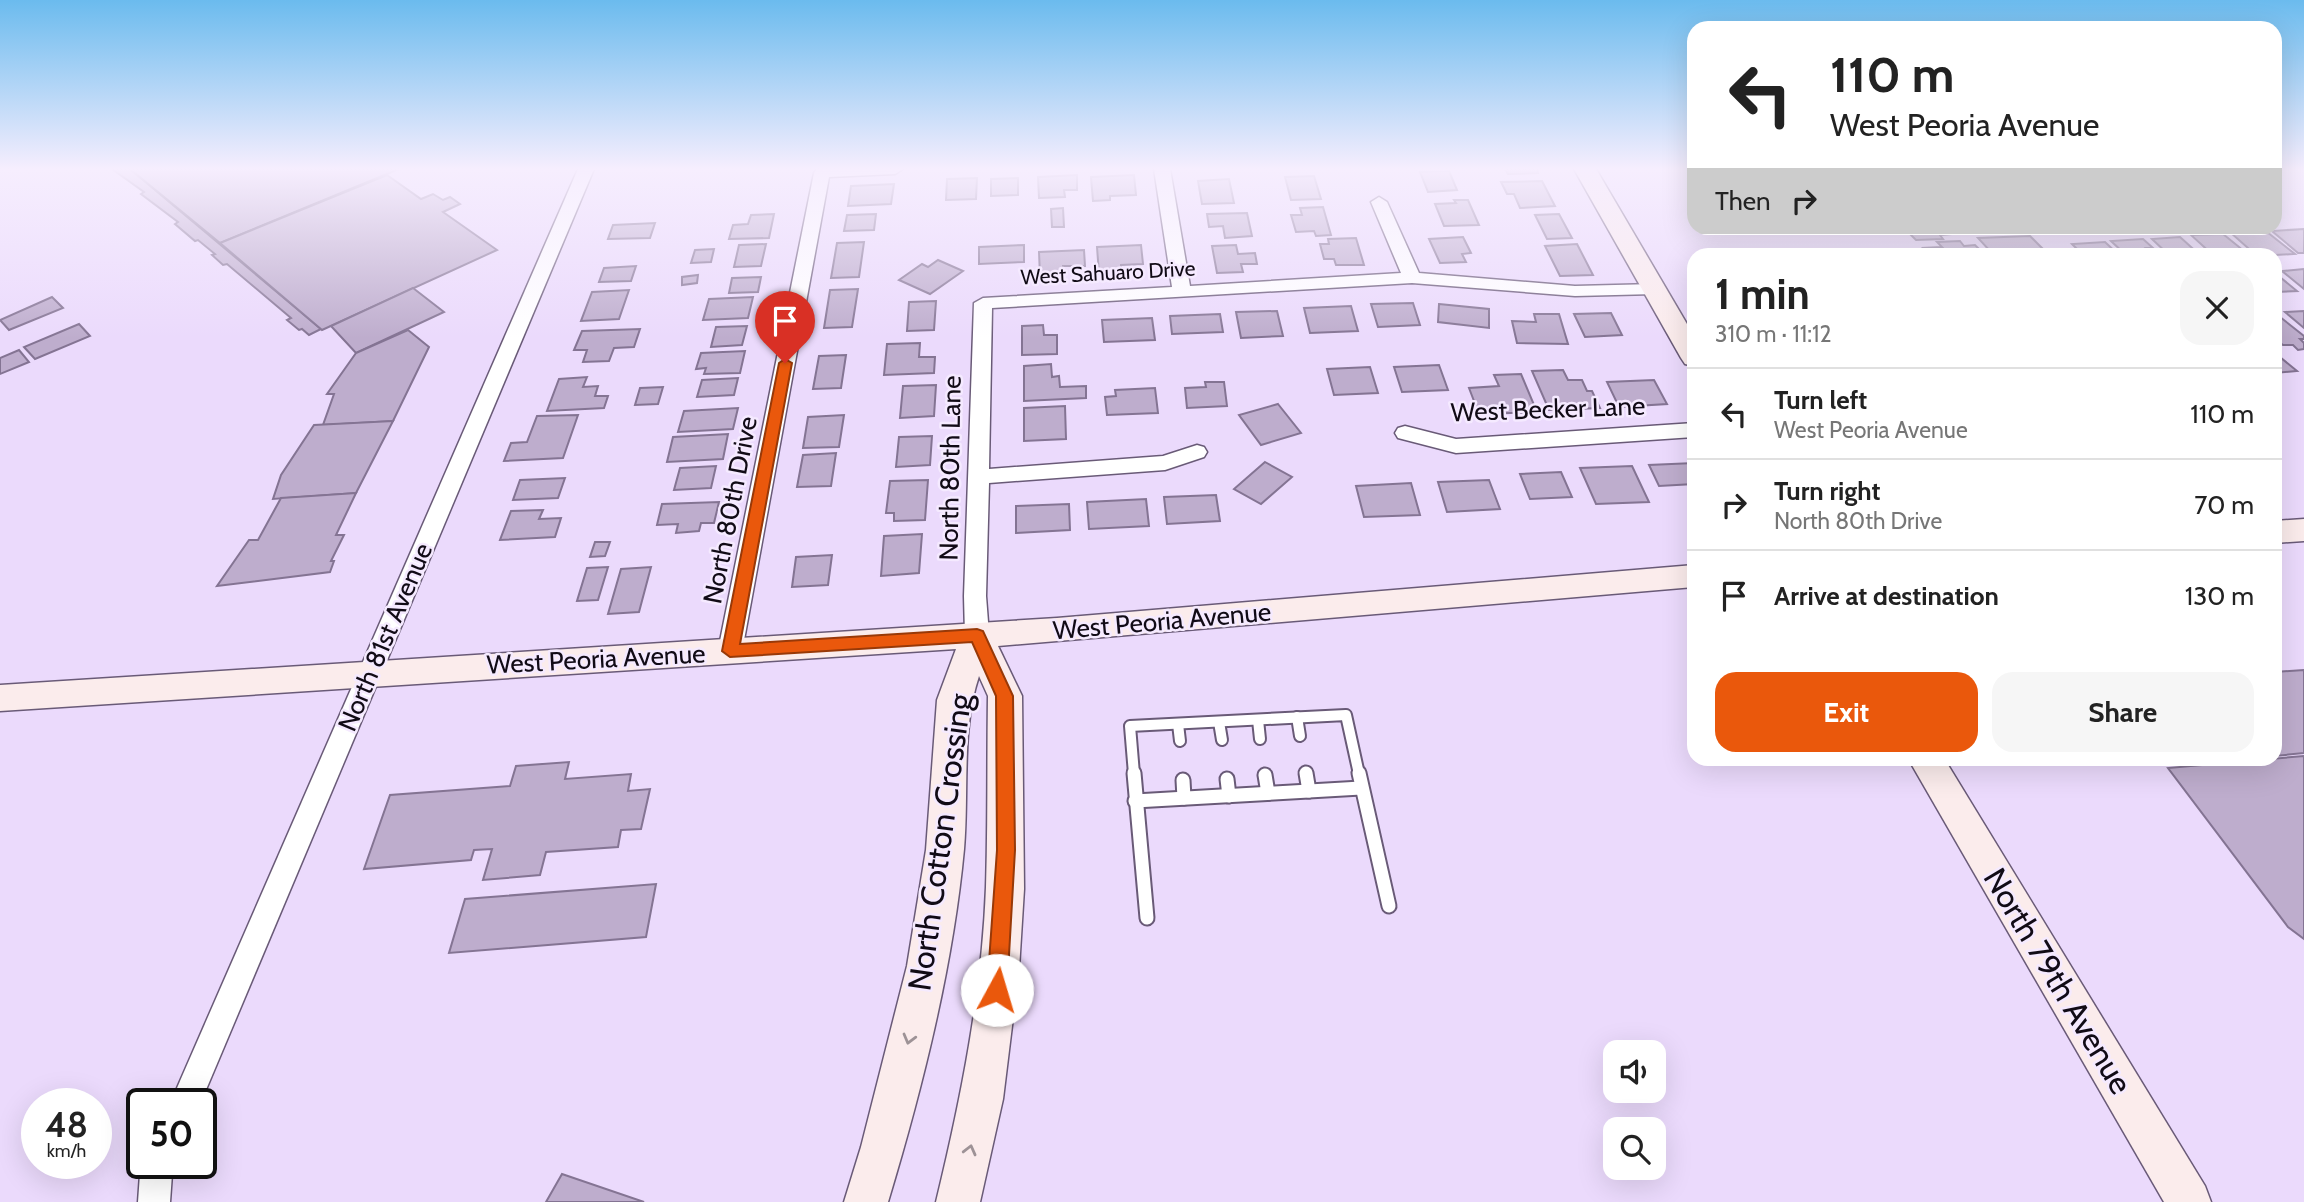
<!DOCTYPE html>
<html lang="en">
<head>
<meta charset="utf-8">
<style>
	:root { --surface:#fff; --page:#f6f6f6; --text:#222; --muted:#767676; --line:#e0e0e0; --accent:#ea580c }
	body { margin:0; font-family:Cabin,sans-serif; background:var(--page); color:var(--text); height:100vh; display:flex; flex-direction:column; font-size:26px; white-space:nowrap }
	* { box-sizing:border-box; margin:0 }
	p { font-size:23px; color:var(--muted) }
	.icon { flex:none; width:38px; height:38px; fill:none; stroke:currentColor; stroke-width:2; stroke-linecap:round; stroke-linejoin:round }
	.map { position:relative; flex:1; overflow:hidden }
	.side { position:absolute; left:1687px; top:248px; width:595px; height:518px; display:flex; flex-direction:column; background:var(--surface); border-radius:21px; box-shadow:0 7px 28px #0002 }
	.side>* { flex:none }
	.guide { position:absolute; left:1687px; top:21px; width:595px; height:214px; border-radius:21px; box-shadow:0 7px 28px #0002; background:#fff; color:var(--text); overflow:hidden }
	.buttons { position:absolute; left:1603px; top:1040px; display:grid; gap:14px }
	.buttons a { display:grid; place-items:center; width:63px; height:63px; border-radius:14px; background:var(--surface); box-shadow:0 7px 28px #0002; font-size:35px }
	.speed { position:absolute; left:21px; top:1088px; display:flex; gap:14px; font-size:35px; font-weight:700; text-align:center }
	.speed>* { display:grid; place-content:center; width:91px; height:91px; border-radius:50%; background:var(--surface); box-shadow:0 7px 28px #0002; line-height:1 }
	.speed small { font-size:18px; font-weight:400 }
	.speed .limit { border:4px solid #111; border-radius:10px; background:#fff; color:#111 }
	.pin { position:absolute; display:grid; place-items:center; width:60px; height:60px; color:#fff; margin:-72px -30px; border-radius:50% 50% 50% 0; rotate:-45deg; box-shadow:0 0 7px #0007 }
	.pin .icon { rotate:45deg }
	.me { position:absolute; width:77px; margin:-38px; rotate:6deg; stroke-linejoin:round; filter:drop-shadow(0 0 5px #0008) }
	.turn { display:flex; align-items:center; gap:24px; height:147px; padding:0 28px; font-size:32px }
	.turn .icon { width:91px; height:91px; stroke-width:2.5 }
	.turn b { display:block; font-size:49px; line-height:60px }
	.then { display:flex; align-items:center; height:66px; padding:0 28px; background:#0003; gap:14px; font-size:26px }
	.round { display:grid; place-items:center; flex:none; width:74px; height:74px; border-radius:21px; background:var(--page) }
	.head { display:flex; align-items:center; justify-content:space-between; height:119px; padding:0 28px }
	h1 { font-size:42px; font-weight:700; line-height:52px }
	.button { display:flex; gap:14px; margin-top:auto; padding:14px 28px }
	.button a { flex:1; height:80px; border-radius:21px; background:var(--accent); color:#fff; font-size:28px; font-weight:700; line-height:80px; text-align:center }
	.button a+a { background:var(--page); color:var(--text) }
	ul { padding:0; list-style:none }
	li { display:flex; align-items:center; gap:21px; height:91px; padding:0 28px; border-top:2px solid var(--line) }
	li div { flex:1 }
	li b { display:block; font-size:26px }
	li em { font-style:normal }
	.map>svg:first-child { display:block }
	.building { fill:#beadcd; stroke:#847493; stroke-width:2 }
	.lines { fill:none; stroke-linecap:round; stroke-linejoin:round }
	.lane-far1-casing { stroke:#695a77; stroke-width:14 }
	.lane-casing { stroke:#695a77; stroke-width:17 }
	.street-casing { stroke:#695a77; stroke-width:3 }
	.secondary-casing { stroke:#695a77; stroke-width:3 }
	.lane-far1 { stroke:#fff; stroke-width:10 }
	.lane { stroke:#fff; stroke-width:13 }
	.street { fill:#fff; fill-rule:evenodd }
	.secondary { fill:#fbecec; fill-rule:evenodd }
	.oneway { stroke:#9d9296 }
	.route { fill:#ea580c; stroke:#983908; stroke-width:2 }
	.labels { text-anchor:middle; stroke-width:5; stroke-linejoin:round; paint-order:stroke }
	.far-street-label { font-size:21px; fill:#110b16; stroke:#f5eaff }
	.street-label { font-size:26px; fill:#110b16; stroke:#f5eaff }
	.near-street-label { font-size:32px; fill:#110b16; stroke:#f5eaff }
</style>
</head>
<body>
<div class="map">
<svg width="2304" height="1202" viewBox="0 0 2304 1202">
	<rect width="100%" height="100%" fill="#ebdafc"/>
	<!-- building -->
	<g class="building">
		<path d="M112,169H130L321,329L309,335L302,329L299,330L287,320L291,318L227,264L223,265L212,255L215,254L198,240L195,241L175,224L178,222L141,194L144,192Z"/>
		<path d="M130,169H399L220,243Z"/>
		<path d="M1505,169H1537L1538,173L1508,174Z"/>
		<path d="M1449,171L1457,190L1428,192L1420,172Z"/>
		<path d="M387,175L421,199L433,194L443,200L450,197L460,204L443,212L497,250L322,330L220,243Z"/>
		<path d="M1077,175V190H1064L1065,197L1039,198L1038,177Z"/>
		<path d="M1134,175L1136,195L1110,196V200L1093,201L1091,177Z"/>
		<path d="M1314,176L1321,199L1291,200L1285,177Z"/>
		<path d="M977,178L976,199L946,200L947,179Z"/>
		<path d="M1018,178V195L991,196V179Z"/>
		<path d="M1229,179L1234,203L1202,204L1198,181Z"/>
		<path d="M1542,181L1555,206L1520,208L1514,194H1507L1501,182Z"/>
		<path d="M894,184L891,204L848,206L851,186Z"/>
		<path d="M1454,200H1468L1479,225L1444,226L1435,204L1456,203Z"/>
		<path d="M1323,207L1331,235L1316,236L1314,231L1296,232L1291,215H1302L1300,208Z"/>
		<path d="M1063,208L1064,227H1052L1051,209Z"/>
		<path d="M1247,213L1252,236L1225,238L1223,226L1209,227L1207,214Z"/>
		<path d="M774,214L769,238L729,239L733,225L748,224L751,215Z"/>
		<path d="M876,214L874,230L844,231L847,215Z"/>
		<path d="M1559,214L1572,238L1547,239L1535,215Z"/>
		<path d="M655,223L650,238L608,239L613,225Z"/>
		<path d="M1904,228H1960L1965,233L1940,235L1943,239L1916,240Z"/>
		<path d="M1980,228H2023L2026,231L2003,232L2000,229L1983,230Z"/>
		<path d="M2304,229V253H2298L2272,231Z"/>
		<path d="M2267,232L2295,254L2257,256L2231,233Z"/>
		<path d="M2223,234L2249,255L2214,256L2191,235Z"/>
		<path d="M2030,236L2046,252L1990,251L1978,238Z"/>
		<path d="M1463,237L1471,253L1462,254L1466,262L1440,263L1429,239Z"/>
		<path d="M2180,237L2201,256H2170L2152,239Z"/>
		<path d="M1356,238L1364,265H1336L1334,259H1324L1320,244H1329L1328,239Z"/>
		<path d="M2143,239L2153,248H2146L2154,256H2127L2111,241Z"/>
		<path d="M1960,241L1964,246L1975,245L1982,252L1929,256L1923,248L1942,247L1937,242Z"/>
		<path d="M864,242L859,277L831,278L837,243Z"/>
		<path d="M2105,242L2120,256H2084L2072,244Z"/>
		<path d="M766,244L761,266L734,267L739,245Z"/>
		<path d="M1577,244L1593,275L1560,276L1545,246Z"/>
		<path d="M1024,245V262L979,264V247Z"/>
		<path d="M1141,245L1143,264L1121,265V273L1099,274L1097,247Z"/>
		<path d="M1236,245L1238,254L1255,253L1257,264H1241L1243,272L1217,273L1212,246Z"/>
		<path d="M714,249L711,262L691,263L695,250Z"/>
		<path d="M1084,250L1085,266H1063V275L1040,276L1039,252Z"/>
		<path d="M938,260L963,271L930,294L899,280L922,264L928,267Z"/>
		<path d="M636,266L631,281L599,282L604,268Z"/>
		<path d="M2304,269V289L2282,271Z"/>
		<path d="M2275,273L2297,291L2275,292Z"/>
		<path d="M698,275L697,283L682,285V277Z"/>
		<path d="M761,277L758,292L729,293L732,278Z"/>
		<path d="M413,288L444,312L356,353L331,326Z"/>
		<path d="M858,289L852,327L824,328L830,290Z"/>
		<path d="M629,290L619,319L581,321L592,292Z"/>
		<path d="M52,297L63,308L9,330L0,320Z"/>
		<path d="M753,297L748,318L703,320L709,299Z"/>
		<path d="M936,301L934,330L907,331L909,302Z"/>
		<path d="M1413,303L1420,325L1378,327L1371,304Z"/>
		<path d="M1439,304L1489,309V328L1438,322Z"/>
		<path d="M1351,306L1358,331L1310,333L1304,308Z"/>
		<path d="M1277,311L1283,336L1241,338L1236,312Z"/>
		<path d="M2304,311V328L2285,312Z"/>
		<path d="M1611,313L1622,335L1585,337L1574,314Z"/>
		<path d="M2275,313L2304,336V339H2300L2304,343V349L2298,350L2293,345H2283L2275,339Z"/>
		<path d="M1220,314L1223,332L1172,334L1170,316Z"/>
		<path d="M1534,314H1559L1568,344L1517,343L1512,321L1536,322Z"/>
		<path d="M1152,318L1155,340L1104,342L1102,320Z"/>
		<path d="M79,324L90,336L35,359L24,347Z"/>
		<path d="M1043,325L1044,335H1057V354L1022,355V326Z"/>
		<path d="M747,326L742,345L711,347L716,327Z"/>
		<path d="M640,329L634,347L614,348L609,361L583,362L587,350H574L582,331Z"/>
		<path d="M408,330L429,347L393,421L323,425L334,394H327L356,353Z"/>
		<path d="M920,343L919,357H935L934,373L884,375L887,344Z"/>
		<path d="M19,350L29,362L0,374V358Z"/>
		<path d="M745,351L740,373L704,374L706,368L696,369L701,353Z"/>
		<path d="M2275,353L2297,371L2275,373Z"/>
		<path d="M846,355L841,388L813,389L819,356Z"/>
		<path d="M1051,364L1052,377L1059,376L1060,387L1086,386V398L1024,401V366Z"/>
		<path d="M1439,365L1448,390L1402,392L1394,367Z"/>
		<path d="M1370,367L1378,393L1334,395L1327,369Z"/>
		<path d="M1563,370L1568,380H1582L1587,391H1592L1600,408L1549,410L1532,371Z"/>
		<path d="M1521,374L1537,412L1479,414L1469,388L1499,386L1494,375Z"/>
		<path d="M587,377L583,387L598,386L595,396H608L604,408L547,411L559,379Z"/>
		<path d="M738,378L734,395L697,397L702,380Z"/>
		<path d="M1654,380L1667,404L1619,407L1607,382Z"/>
		<path d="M1205,382H1224L1227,406L1187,408L1185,388L1206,387Z"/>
		<path d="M936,385L934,416L900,418L903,386Z"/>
		<path d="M663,387L658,404L635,405L640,388Z"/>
		<path d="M1155,388L1158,413L1107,415L1105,397L1116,396L1115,390Z"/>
		<path d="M1278,404L1301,433L1261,445L1239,415Z"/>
		<path d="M1065,406L1066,439L1024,441V408Z"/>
		<path d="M738,408L733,429L678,432L684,411Z"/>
		<path d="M578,415L563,458L504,461L511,443L527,442L537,416Z"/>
		<path d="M844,415L839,447L803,448L808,417Z"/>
		<path d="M393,421L356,493L273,499L281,475L314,425Z"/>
		<path d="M728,434L723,459L667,462L673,437Z"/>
		<path d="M932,436L930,465L896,467L899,437Z"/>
		<path d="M836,453L831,486L797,487L803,455Z"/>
		<path d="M1265,462L1292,477L1261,504L1234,489Z"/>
		<path d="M1694,463V484L1659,486L1649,465Z"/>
		<path d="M716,466L711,488L674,490L680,468Z"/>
		<path d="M1632,466L1649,502L1596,504L1580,468Z"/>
		<path d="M1561,472L1572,497L1530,499L1520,474Z"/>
		<path d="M565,478L558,498L513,500L520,480Z"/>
		<path d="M928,480L925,520L894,521V513H886L890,481Z"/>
		<path d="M1489,480L1500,509L1447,512L1438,482Z"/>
		<path d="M1411,483L1420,515L1364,517L1356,486Z"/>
		<path d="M356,493L336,535H344L331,561H334L330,572L217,586L249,540H258L281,498Z"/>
		<path d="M1216,495L1220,521L1167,524L1164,497Z"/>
		<path d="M1146,499L1149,526L1089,529L1087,502Z"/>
		<path d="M719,502L714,523H701L699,531L676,533L678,524L657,525L662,504Z"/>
		<path d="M1069,504L1070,530L1016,533V506Z"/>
		<path d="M543,510L539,519L561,518L555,537L500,540L511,511Z"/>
		<path d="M922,534L919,573L881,576L884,536Z"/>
		<path d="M595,542H610L605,556L590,557Z"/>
		<path d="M832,555L828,585L792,587L796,557Z"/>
		<path d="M608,567L598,600L577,601L587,568Z"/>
		<path d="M651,567L639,612L608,614L621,569Z"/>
		<path d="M2304,670V753L2275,756V672Z"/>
		<path d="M2304,756V939L2288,927L2168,768Z"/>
		<path d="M569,762L565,779L631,774L628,791L650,789L641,829L621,830L618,847L546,852L540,875L483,880L492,849L474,850L471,860L364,869L390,795L510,786L516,766Z"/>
		<path d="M656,884L646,937L449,953L465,899Z"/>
		<path d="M562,1174L644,1202H546Z"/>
	</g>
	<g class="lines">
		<defs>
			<g id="lane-far1">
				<path d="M1297,717L1300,736"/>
				<path d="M1258,720L1260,739"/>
				<path d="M1219,722L1222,740"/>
				<path d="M1178,724L1180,741"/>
				<path d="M1134,774L1130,726L1346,715L1359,774"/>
			</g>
			<g id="lane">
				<path d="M1134,773L1147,918"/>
				<path d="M1306,773L1309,791"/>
				<path d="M1359,773L1389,906"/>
				<path d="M1265,775L1268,793"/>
				<path d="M1227,779L1229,796"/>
				<path d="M1183,780L1184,798"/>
				<path d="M1135,801L1361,788"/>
			</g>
			<g id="street">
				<path d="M578,169H594L200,1104H170Z"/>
				<path d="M817,169H903L895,174L829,177L742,651L738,657L730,660L722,657L718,651L814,173Z"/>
				<path d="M1154,169H1170L1190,286L1401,273L1371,202L1379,197L1387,202L1419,273L1575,286L1655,284L1664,289L1655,294L1575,296L1412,283L992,308L989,469L1163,456L1197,445L1204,447L1207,452L1204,457L1165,470L989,483L986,596L989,635L985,641L977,644L969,641L965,635L964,596L974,303L983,298L1172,287Z"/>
				<path d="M1694,423V437L1456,453L1398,438L1395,433L1398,428L1405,426L1456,439Z"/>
				<path d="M144,1164H176L172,1174L170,1202H138L140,1174Z"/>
			</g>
			<g id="secondary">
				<path d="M1574,169H1596L1694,336V366L1685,364L1681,358Z"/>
				<path d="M2304,519V541L2275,543V521Z"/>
				<path d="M1694,565V587L998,646L1022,696L1024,889L1019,969L1003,1099L980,1202H936C961,1099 982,994 986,887C988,824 987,760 988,696L979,676C961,730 969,792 964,849C953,967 922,1089 888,1202H844L861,1147L907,966L926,850L937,700L956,649L0,711V685L1057,618Z"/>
				<path d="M1909,760H1945L2205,1186L2211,1202H2164Z"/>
			</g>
		</defs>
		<!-- lane-far1 casing -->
		<use href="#lane-far1" class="lane-far1-casing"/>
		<!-- lane casing -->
		<use href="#lane" class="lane-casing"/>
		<!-- street casing -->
		<use href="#street" class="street-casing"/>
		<!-- secondary casing -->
		<use href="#secondary" class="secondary-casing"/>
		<!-- lane-far1 -->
		<use href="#lane-far1" class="lane-far1"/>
		<!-- lane -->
		<use href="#lane" class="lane"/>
		<!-- street -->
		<use href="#street" class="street"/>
		<!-- secondary -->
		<use href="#secondary" class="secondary"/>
	</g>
	<!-- one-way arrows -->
	<defs><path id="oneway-chevron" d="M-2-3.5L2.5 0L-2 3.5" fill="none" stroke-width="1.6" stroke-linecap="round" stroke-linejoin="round" transform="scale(1.75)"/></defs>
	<g class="oneway">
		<use href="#oneway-chevron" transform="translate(909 1039) rotate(105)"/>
		<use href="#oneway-chevron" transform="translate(970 1150) rotate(-76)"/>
	</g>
	<!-- sky -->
	<linearGradient id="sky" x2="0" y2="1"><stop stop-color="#6bbbee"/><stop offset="0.5" stop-color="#f6eefe"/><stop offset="1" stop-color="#f6eefe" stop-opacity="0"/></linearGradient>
	<rect width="2304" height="338" fill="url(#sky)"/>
	<!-- route -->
	<path class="route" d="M785,359L792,363L740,644L977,629L983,631L1013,696L1015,850L1007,990L1004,997L997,1000L990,997L987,990L997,850L996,696L972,642L730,657L722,651L779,363Z"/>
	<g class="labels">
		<!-- far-street labels -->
		<g class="far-street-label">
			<text transform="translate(1108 273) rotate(-3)" y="7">West Sahuaro Drive</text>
		</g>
		<!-- street labels -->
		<g class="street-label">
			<text transform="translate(1548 409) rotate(-2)" y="9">West Becker Lane</text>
			<text transform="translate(950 468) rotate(-89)" y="9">North 80th Lane</text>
			<text transform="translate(730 510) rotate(-79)" y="9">North 80th Drive</text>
			<text transform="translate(1162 621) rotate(-5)" y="9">West Peoria Avenue</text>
			<text transform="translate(385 637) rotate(-67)" y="9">North 81st Avenue</text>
			<text transform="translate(596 659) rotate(-3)" y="9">West Peoria Avenue</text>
		</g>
		<!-- near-street labels -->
		<g class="near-street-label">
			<text transform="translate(940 842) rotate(-82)" y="11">North Cotton Crossing</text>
			<text transform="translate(2058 981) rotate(59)" y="11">North 79th Avenue</text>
		</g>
	</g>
</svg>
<div class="buttons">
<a><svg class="icon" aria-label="sound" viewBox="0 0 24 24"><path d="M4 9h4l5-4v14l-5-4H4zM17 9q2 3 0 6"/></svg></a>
<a><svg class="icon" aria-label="search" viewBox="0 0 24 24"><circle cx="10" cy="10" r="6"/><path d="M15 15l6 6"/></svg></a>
</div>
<div class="speed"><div>48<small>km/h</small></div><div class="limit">50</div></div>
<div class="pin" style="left:785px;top:363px;background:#d93025"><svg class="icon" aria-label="arrive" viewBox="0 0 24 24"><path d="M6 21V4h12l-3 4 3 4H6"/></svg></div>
<svg class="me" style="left:997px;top:990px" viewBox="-20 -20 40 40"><circle r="19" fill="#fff"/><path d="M0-13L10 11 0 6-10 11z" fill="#ea580c"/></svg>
<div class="guide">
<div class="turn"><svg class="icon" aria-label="left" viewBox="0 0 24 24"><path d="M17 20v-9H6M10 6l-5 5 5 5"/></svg><div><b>110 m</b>West Peoria Avenue</div></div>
<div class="then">Then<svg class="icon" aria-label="right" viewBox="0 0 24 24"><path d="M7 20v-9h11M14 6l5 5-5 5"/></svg></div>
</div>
<section class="side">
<div class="head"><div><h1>1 min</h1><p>310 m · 11:12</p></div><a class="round"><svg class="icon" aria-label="close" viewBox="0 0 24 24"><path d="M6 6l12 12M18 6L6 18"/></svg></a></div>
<ul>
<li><svg class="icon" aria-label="left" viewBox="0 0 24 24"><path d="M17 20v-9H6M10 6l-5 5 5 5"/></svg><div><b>Turn left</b><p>West Peoria Avenue</p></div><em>110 m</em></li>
<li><svg class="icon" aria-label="right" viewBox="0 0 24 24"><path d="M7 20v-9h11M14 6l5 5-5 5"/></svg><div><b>Turn right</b><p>North 80th Drive</p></div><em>70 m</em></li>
<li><svg class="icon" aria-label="arrive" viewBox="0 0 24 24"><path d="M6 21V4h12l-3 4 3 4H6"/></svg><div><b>Arrive at destination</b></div><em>130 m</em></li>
</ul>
<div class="button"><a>Exit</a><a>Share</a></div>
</section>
</div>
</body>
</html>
